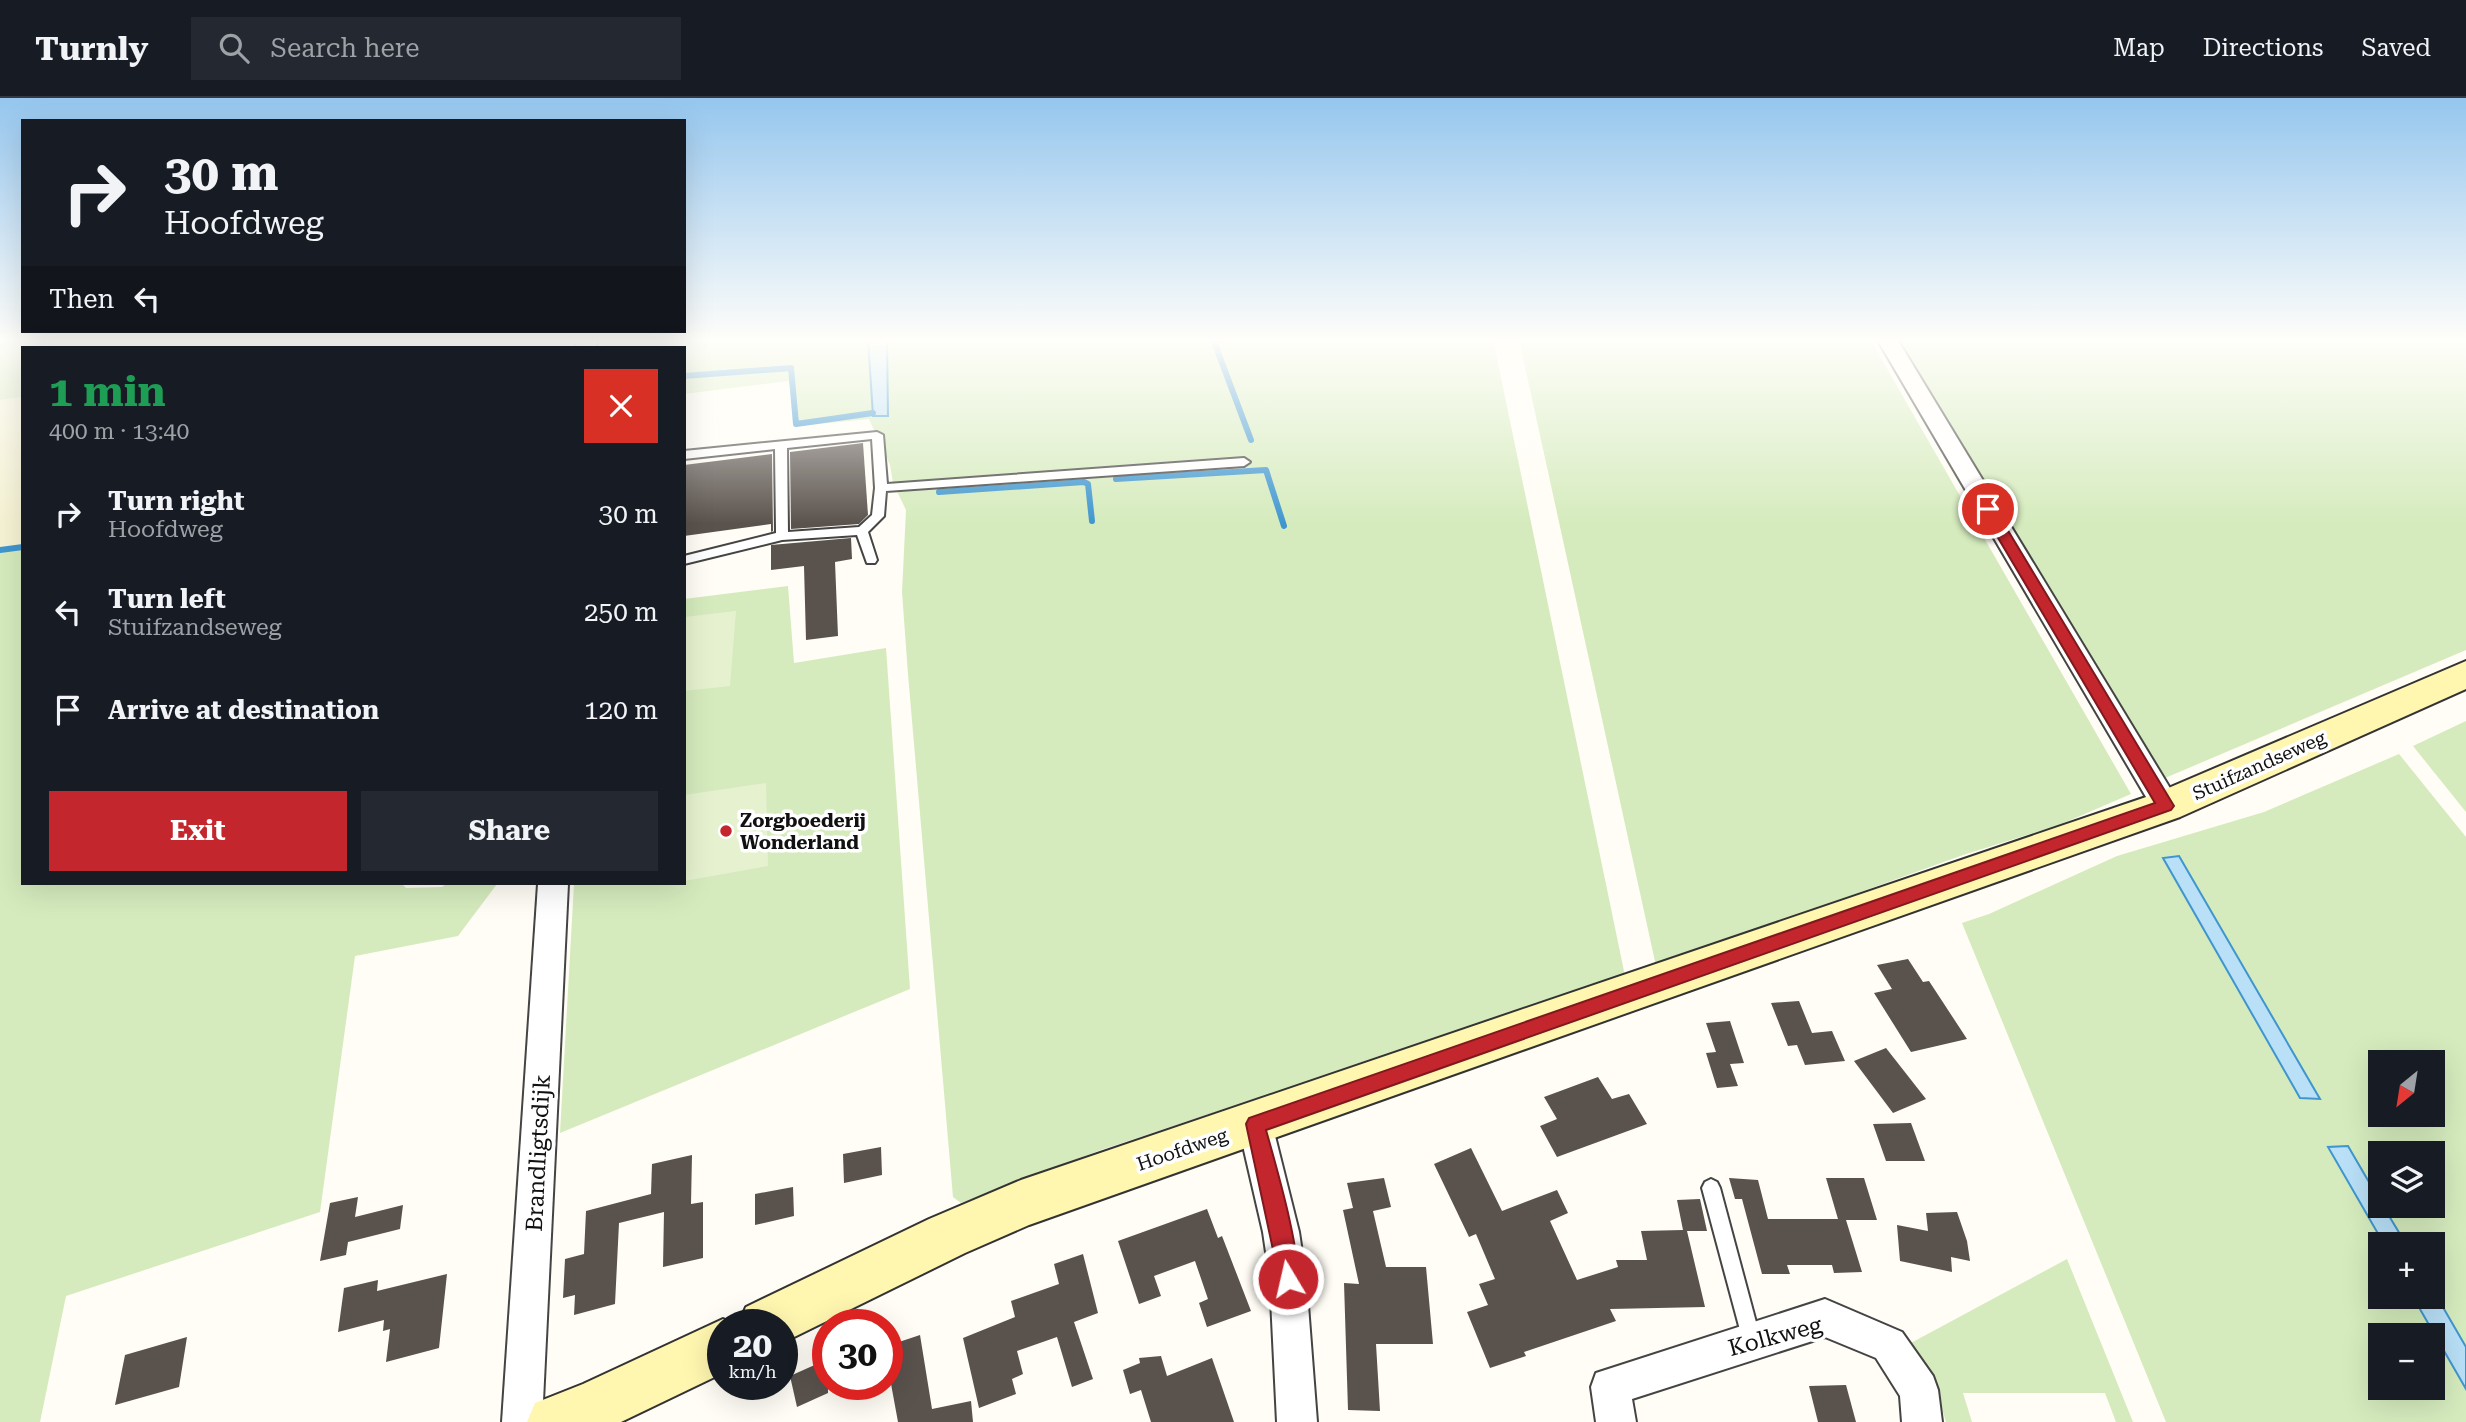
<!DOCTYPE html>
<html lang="en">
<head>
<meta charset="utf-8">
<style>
	:root { --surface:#171b24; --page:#242831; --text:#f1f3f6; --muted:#9ea1a6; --line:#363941; --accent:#c4262e }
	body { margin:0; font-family:"Roboto Serif",serif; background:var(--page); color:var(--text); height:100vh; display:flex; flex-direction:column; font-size:26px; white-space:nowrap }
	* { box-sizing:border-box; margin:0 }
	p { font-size:23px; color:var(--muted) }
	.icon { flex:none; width:38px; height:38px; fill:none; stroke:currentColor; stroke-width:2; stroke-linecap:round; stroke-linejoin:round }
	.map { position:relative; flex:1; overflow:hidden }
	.panel { position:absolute; left:21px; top:248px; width:665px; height:539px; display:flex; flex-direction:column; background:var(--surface); border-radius:0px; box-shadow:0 7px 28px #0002 }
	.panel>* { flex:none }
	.banner { position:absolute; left:21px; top:21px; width:665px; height:214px; border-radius:0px; box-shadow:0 7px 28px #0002; background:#171b24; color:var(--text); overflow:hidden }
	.needle { width:46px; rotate:210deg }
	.buttons { position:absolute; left:2368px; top:952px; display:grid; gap:14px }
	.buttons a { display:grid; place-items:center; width:77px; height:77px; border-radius:0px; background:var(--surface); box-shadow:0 7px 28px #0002; font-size:35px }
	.speed { position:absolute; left:707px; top:1211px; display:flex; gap:14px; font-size:35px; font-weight:700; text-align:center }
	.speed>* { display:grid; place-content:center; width:91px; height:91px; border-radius:50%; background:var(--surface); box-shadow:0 7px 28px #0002; line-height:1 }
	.speed small { font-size:18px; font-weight:400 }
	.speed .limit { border:10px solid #d22; background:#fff; color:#111 }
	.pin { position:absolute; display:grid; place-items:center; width:60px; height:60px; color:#fff; margin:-30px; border:4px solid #fff; border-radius:50%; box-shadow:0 2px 7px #0007 }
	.me { position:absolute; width:77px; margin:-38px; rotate:351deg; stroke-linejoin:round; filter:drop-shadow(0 0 5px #0008) }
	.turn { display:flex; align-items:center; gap:24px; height:147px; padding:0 28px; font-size:32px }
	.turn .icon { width:91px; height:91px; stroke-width:2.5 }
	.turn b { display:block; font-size:49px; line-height:60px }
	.then { display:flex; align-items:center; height:66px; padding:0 28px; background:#0003; gap:14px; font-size:26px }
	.round { display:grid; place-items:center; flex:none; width:74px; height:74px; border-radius:0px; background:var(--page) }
	.headline { display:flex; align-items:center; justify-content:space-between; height:119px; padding:0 28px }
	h1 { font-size:42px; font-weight:700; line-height:52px; color:#1e9e55 }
	.button { display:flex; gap:14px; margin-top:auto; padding:14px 28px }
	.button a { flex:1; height:80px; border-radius:0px; background:var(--accent); color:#fff; font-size:28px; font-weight:700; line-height:80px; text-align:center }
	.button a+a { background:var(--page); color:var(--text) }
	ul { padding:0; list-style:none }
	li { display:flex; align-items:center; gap:21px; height:98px; padding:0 28px }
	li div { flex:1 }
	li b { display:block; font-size:26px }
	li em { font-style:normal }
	header { display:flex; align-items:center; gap:42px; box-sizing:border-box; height:98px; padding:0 35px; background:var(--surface); border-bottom:2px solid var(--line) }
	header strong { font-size:33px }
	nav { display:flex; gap:38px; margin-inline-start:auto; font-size:24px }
	.search { width:490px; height:63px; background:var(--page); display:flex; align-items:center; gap:18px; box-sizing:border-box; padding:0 24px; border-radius:0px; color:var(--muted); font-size:26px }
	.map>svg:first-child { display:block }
	.farmland { fill:#f6f3d4 }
	.green { fill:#d5ebbd; fill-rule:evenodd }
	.pitch { fill:#e6f2cf }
	.water { fill:#b9e0f7; stroke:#3f96cf; stroke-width:2 }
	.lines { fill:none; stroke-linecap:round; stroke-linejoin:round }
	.stream { stroke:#3f96cf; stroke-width:6 }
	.building { fill:#5a524d }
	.lane-casing { stroke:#444; stroke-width:4 }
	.street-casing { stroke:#444; stroke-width:4 }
	.secondary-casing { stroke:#333; stroke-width:4 }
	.lane { fill:#fff; fill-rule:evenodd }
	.street { fill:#fff; fill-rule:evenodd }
	.secondary { fill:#fff6b0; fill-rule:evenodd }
	.route { fill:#c4262e; stroke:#7f191e; stroke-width:2 }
	.poi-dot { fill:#c4262e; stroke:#fff; stroke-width:2.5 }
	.labels { text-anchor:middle; stroke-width:7; stroke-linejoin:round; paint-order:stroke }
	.street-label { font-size:19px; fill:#111; stroke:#fff }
	.poi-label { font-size:19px; font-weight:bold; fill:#111; stroke:#fff; text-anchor:start }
	.near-street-label { font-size:23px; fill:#111; stroke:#fff }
</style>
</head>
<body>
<header>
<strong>Turnly</strong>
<div class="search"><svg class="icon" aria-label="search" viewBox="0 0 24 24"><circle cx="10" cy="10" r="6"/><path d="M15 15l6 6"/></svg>Search here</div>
<nav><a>Map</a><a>Directions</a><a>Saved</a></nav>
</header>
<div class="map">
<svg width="2466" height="1324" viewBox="0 0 2466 1324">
	<rect width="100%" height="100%" fill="#fffdf5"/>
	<!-- farmland -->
	<g class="farmland">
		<path d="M274,241H573V250H272Z"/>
		<path d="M23,299V448L0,451V302Z"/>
	</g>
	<!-- green -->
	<g class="green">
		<path d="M0,241H274L272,250H23V299L0,302Z"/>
		<path d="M604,241H868L874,318H888L887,241H1493L1625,878L1101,1052L961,1105L953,1099L908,576L902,494L906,412L893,385L890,367L869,321L799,328L789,283L684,296V250H603Z"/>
		<path d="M1519,241H1870L2131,696L2059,727L1963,757L1656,868Z"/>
		<path d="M1897,241H2466V552L2158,683Z"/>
		<path d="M23,448V786H402L406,790L442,789L446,786H497L458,838L355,858L320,1114L66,1198L40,1324H0V452Z"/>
		<path d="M788,488L794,565L886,550L910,891L560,1035L574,786H684V501Z"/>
		<path d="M2466,623V714L2413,648Z"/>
		<path d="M2399,656L2466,739V1249L2433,1192L2432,1146H2406L2383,1108H2432V1055H2380V1103L2348,1049L2329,1050L2384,1146H2380V1199H2413L2466,1291V1324H2166L1962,825L1989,816L2117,758L2264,714ZM2380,964H2432V1017H2380ZM2380,1237H2432V1290H2380Z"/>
		<path d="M2067,1161L2133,1324H2116L2105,1295H1963L1972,1324H1946L1936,1291L1909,1246Z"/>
	</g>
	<!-- pitch -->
	<g class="pitch">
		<path d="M736,513L730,588L684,593V519Z"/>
		<path d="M766,685L768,768L684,783V697Z"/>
	</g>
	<!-- water -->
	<g class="water">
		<path d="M868,241H887L888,318H873Z"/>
		<path d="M2179,758L2320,1001L2300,1000L2163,760Z"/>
		<path d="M2348,1048L2380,1103V1108H2383L2406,1146H2384L2328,1049Z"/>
		<path d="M2433,1192L2466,1249V1291L2413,1199H2432Z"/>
	</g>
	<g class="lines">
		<!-- stream -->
		<g class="stream">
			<path d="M1213,241L1251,342"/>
			<path d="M684,278L791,270L796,326L873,315"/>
			<path d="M1116,381L1266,372L1284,428"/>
			<path d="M939,394L1084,384L1088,386L1092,423"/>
			<path d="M0,452L23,449"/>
		</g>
	</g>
	<!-- building -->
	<g class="building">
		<path d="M863,345L868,417L859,426L791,431L790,354Z"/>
		<path d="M772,356L773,433L771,434V426L684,438V367Z"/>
		<path d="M851,440L852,461L835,464L838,538L806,542L804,468L771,472V447Z"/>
		<path d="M1908,861L1923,884L1929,883L1967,941L1911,954L1874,895L1892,891L1877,867Z"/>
		<path d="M1799,903L1812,935L1832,933L1845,963L1805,967L1797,947L1788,948L1771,905Z"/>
		<path d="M1730,923L1744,965L1730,966L1738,988L1717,990L1706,955L1716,954L1706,925Z"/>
		<path d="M1886,950L1926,1001L1893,1015L1854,963Z"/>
		<path d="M1598,979L1612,1001L1629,996L1647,1026L1557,1059L1540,1028L1557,1021L1544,999Z"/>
		<path d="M1911,1025L1925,1063H1886L1873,1026Z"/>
		<path d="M881,1049L882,1077L844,1085L843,1056Z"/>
		<path d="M1471,1050L1502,1113L1557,1092L1568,1115L1550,1123L1577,1182L1618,1169L1616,1162H1647L1641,1133L1683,1132L1677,1102L1700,1101L1707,1133H1687L1705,1209L1610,1211L1616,1223L1524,1254L1526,1258L1490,1270L1467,1214L1488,1207L1479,1186L1495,1181L1476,1136L1469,1139L1434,1066Z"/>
		<path d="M692,1057L691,1106L703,1104V1160L663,1169L664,1114L619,1125L615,1206L574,1217L575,1197L563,1200L565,1161L584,1156L586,1113L651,1096L652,1066Z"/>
		<path d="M1384,1080L1391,1109L1373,1113L1386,1169H1426L1433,1246H1376L1380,1313L1348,1312L1344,1185L1359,1186L1343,1112L1353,1110L1347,1085Z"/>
		<path d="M1729,1080L1758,1082L1768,1121H1838L1826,1080H1864L1877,1122H1846L1862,1174L1834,1175L1832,1167H1787L1790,1176H1762L1742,1101H1735Z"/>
		<path d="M793,1089L794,1118L755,1127V1096Z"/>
		<path d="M358,1099L355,1119L403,1107L400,1131L348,1144L346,1157L320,1163L330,1105Z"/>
		<path d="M1207,1111L1218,1140L1222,1138L1251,1213L1207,1229L1199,1205L1208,1201L1195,1163L1154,1178L1161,1198L1139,1206L1118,1143Z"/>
		<path d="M1957,1114L1967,1143L1970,1163L1951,1159L1952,1174L1900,1163L1897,1127L1928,1133L1926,1115Z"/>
		<path d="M1083,1156L1098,1215L1074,1224L1093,1281L1072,1289L1057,1239L1017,1253L1023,1276L1012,1281L1016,1296L979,1310L963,1240L1015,1219L1011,1203L1059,1186L1054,1166Z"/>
		<path d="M447,1176L439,1250L386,1264L390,1231L383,1233L384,1222L338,1234L344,1190L378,1182L377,1193Z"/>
		<path d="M920,1237L932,1311L971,1303L973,1324H898L887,1264V1248Z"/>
		<path d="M187,1239L179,1289L115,1307L125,1257Z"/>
		<path d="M1161,1258L1167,1278L1212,1260L1234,1324H1151L1141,1292L1130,1296L1123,1272L1140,1265L1139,1260Z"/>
		<path d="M828,1261V1295L797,1309L790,1278Z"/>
		<path d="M1846,1287L1856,1324H1818L1809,1288Z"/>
	</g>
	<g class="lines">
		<defs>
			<g id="lane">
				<path d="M877,334L883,337L887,386L1244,360L1250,364L1244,368L886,393L884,418L868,434L877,462L875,465H867L857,437L782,442L684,466V458L776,435L775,351L684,361V353ZM872,341L875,390L872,417L859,429L788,434L787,350Z"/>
				<path d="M1711,1081L1717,1084L1720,1090L1761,1243L1759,1250L1752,1252L1745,1250L1743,1243L1702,1090L1705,1084Z"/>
			</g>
			<g id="street">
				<path d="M577,241H597L596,250H576Z"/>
				<path d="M1877,241H1897L2176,700L2180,708L2176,716L2166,719L2156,716Z"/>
				<path d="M538,786H568L542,1324H502Z"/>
				<path d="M1255,1010L1267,1015L1272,1026L1299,1134L1306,1181L1317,1324H1277L1270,1181L1263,1134L1238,1026L1243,1015Z"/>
				<path d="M1825,1201L1902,1234L1933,1278L1938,1292L1942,1324H1902L1900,1298L1876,1260L1825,1239L1632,1301L1636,1324H1596L1591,1289L1596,1275Z"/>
			</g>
			<g id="secondary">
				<path d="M2466,563V591L2180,719L1029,1127L965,1155L782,1245V1227H738L746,1209L929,1121L1021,1082L2152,697Z"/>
				<path d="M723,1221L737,1227H723V1275L621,1324H527L535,1305L583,1286Z"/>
			</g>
		</defs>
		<!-- lane casing -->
		<use href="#lane" class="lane-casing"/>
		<!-- street casing -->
		<use href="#street" class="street-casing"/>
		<!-- secondary casing -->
		<use href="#secondary" class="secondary-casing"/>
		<!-- lane -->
		<use href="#lane" class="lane"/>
		<!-- street -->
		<use href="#street" class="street"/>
		<!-- secondary -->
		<use href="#secondary" class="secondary"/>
	</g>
	<!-- sky -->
	<linearGradient id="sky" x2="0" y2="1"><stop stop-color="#95c6ee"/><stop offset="0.57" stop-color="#fffefa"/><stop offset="1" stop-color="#fffefa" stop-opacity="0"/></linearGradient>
	<rect width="2466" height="426" fill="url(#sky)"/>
	<!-- route -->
	<path class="route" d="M1988,407L1995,411L2171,703L2174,708L2171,712L1266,1032C1274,1061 1305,1165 1296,1189L1288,1192L1281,1189L1246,1026L1249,1020L2155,705L1981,411Z"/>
	<!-- markers -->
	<circle class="poi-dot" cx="726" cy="733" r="7"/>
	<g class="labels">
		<!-- street labels -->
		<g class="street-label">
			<text transform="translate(2259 667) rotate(-24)" y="7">Stuifzandseweg</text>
			<text transform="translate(1182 1051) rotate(-19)" y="7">Hoofdweg</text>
		</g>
		<!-- poi labels -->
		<g class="poi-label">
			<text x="740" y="729">Zorgboederij<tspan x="740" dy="22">Wonderland</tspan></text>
		</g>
		<!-- near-street labels -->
		<g class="near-street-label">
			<text transform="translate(538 1055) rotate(-87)" y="8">Brandligtsdijk</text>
			<text transform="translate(1775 1238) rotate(-15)" y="8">Kolkweg</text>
		</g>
	</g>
</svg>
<div class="buttons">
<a><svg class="needle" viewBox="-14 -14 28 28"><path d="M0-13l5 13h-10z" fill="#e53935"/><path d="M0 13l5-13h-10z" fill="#9ea1a6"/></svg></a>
<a><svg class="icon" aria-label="layers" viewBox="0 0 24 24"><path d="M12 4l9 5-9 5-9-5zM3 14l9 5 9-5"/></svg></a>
<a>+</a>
<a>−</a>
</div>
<div class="speed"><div>20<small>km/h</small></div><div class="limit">30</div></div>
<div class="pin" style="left:1988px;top:411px;background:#d93025"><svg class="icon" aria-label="arrive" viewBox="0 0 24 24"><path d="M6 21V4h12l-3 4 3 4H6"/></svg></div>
<svg class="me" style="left:1288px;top:1181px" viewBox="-20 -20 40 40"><circle r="17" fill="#c4262e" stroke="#fff" stroke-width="3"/><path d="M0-11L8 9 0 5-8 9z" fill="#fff"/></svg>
<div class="banner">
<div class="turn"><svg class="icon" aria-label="right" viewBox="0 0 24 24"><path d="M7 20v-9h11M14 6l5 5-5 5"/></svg><div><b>30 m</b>Hoofdweg</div></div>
<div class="then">Then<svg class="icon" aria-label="left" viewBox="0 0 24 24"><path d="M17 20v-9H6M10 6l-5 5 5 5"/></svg></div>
</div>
<section class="panel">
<div class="headline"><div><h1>1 min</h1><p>400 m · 13:40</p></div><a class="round" style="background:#d93025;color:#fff"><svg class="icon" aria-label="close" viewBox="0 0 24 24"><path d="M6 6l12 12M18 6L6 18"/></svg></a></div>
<ul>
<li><svg class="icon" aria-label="right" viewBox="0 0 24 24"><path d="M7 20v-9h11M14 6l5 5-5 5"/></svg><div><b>Turn right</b><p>Hoofdweg</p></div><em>30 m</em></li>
<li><svg class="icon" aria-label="left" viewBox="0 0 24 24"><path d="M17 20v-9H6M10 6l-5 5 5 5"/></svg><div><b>Turn left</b><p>Stuifzandseweg</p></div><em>250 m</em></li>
<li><svg class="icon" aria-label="arrive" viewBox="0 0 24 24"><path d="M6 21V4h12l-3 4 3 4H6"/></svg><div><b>Arrive at destination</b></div><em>120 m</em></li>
</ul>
<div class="button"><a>Exit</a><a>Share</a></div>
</section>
</div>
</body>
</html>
